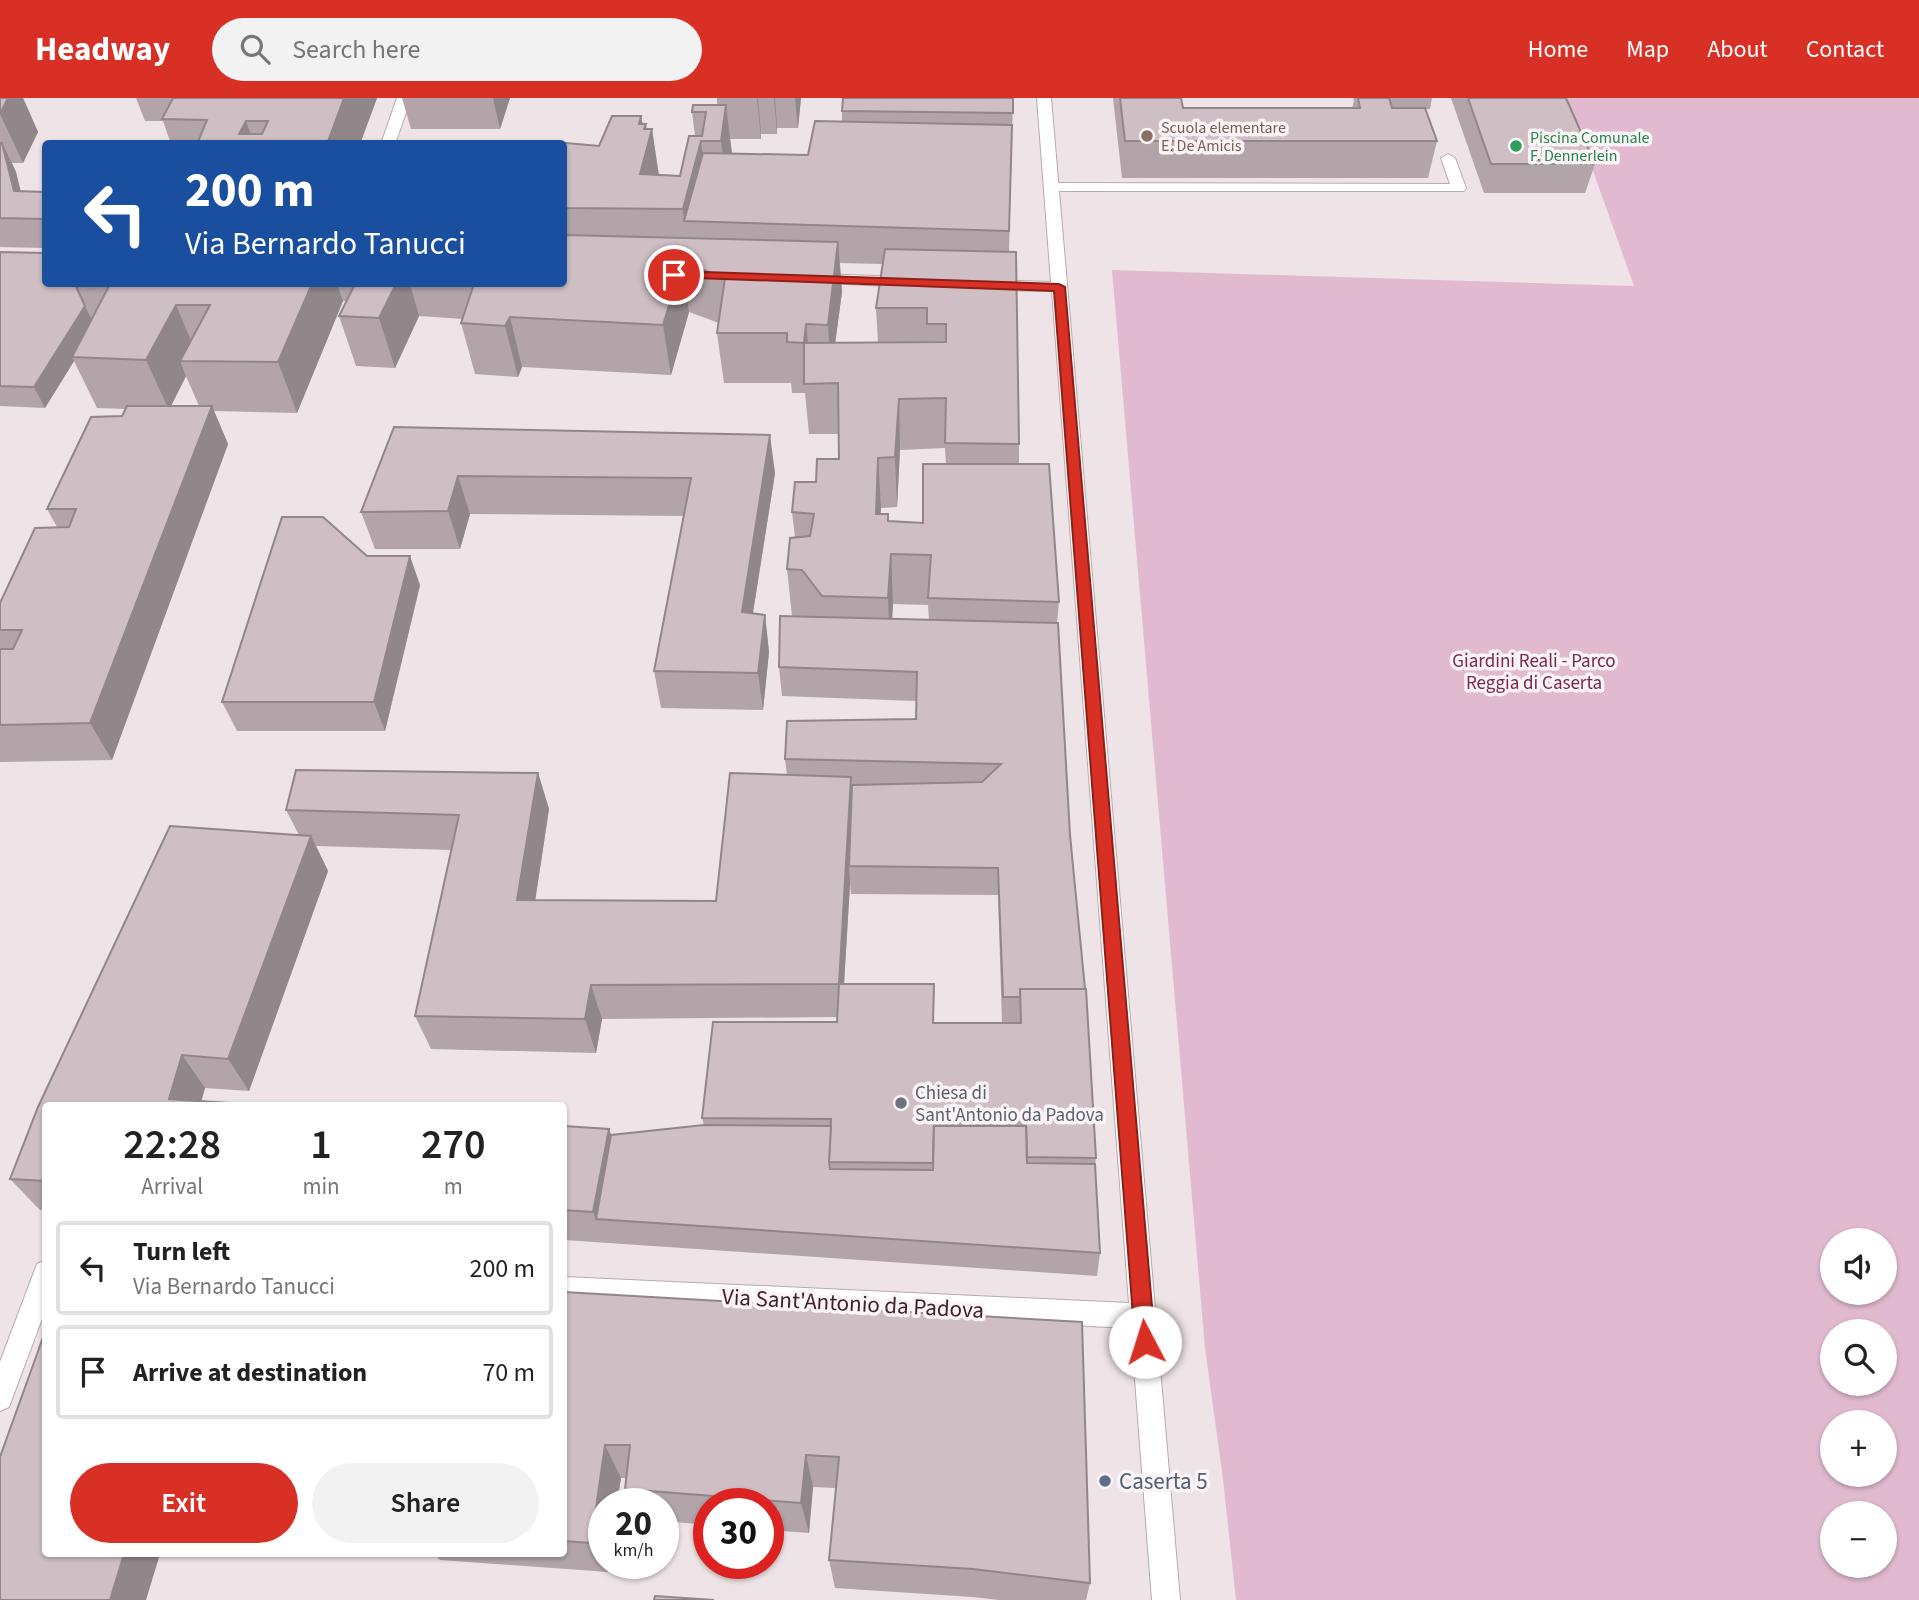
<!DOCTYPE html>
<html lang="en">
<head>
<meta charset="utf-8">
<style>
	:root { --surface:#fff; --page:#f2f2f2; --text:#222; --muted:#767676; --line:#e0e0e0; --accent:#d93025 }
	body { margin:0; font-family:"Source Sans 3",sans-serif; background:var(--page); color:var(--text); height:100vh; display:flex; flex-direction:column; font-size:26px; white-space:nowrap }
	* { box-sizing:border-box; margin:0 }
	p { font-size:23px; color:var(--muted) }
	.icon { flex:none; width:38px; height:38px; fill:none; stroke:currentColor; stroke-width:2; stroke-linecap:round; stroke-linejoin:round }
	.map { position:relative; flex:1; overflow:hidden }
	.sheet { position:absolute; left:42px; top:1004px; width:525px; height:455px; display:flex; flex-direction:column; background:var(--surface); border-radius:7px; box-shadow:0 2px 5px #0004 }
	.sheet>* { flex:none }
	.top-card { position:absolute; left:42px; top:42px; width:525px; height:147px; border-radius:7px; box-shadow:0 2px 5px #0004; background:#1a4fa0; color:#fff; overflow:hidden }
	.tools { position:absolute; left:1820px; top:1130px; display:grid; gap:14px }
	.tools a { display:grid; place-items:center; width:77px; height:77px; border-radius:50%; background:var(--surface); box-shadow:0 2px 5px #0004; font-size:35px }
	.speed { position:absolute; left:588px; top:1390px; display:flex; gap:14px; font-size:35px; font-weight:700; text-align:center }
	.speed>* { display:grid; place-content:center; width:91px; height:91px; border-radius:50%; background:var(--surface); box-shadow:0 2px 5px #0004; line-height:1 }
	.speed small { font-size:18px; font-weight:400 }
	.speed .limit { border:10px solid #d22; background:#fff; color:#111 }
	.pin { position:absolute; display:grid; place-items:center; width:60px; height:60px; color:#fff; margin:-30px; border:4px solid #fff; border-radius:50%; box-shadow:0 2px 7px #0007 }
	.me { position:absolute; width:77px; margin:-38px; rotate:355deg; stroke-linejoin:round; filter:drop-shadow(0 0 5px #0008) }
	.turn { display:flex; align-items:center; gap:24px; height:147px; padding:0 28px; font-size:32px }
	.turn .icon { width:91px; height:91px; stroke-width:2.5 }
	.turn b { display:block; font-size:49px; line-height:60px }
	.eta { display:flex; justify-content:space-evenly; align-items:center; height:119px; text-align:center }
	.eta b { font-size:42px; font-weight:600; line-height:49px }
	.action { display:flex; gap:14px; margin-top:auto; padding:14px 28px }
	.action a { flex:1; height:80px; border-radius:42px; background:var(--accent); color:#fff; font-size:28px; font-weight:600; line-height:80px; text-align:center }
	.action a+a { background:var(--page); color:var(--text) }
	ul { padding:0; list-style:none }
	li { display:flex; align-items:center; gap:21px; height:94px; margin:0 14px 10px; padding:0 14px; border:4px solid var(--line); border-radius:7px }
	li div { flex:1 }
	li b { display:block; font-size:26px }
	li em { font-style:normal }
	header { display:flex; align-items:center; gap:42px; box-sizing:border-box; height:98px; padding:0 35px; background:var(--accent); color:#fff }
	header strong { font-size:33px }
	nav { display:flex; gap:38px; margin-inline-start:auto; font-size:24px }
	.search { width:490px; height:63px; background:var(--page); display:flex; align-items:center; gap:18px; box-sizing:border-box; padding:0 24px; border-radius:38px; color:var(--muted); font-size:26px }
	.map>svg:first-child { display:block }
	.green { fill:#e1bad0; fill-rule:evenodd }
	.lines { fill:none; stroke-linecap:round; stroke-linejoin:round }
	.lane-casing { stroke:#baa9ac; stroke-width:2 }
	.street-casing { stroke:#baa9ac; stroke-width:2 }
	.lane { fill:#fff; fill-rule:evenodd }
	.street { fill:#fff; fill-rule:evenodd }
	.wall { fill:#b2a4a9; fill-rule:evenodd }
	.shaded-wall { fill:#918689 }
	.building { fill:#cfbfc4; stroke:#918689; stroke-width:2; fill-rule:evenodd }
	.route { fill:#d93025; stroke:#8d1f18; stroke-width:2 }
	.education-dot { fill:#8d6e63; stroke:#faf4f6; stroke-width:2.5 }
	.leisure-dot { fill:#2e9e5b; stroke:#faf4f6; stroke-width:2.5 }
	.worship-dot { fill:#6b7280; stroke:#faf4f6; stroke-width:2.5 }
	.service-dot { fill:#5c6f8a; stroke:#faf4f6; stroke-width:2.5 }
	.labels { text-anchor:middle; stroke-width:7; stroke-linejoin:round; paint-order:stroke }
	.far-education-label { font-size:16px; fill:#785e54; stroke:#faf4f6; text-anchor:start }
	.far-leisure-label { font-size:16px; fill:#27864d; stroke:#faf4f6; text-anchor:start }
	.park-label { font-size:19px; fill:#7c274e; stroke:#faf4f6 }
	.worship-label { font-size:19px; fill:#5b616d; stroke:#faf4f6; text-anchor:start }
	.near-street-label { font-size:23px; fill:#412125; stroke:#faf4f6 }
	.near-service-label { font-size:23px; fill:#4e5e75; stroke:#faf4f6; text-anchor:start }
</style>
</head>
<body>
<header>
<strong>Headway</strong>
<div class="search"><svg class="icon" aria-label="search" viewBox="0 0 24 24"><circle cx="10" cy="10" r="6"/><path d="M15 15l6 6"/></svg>Search here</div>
<nav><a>Home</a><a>Map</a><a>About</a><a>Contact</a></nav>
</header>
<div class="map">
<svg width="1919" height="1502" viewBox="0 0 1919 1502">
	<rect width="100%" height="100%" fill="#eee3e6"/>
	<!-- green -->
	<path class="green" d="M1567,0H1919V1502H1236L1223,1381L1205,1250L1112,172L1634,188ZM1832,1143H1885V1195H1832ZM1832,1234H1885V1286H1832ZM1832,1325H1885V1377H1832ZM1832,1416H1885V1468H1832Z"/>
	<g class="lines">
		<defs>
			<path id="lane" d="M1448,56L1455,60L1466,90L1464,93H1051L1044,89L1051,85L1450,86L1441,60Z"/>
			<g id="street">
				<path d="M397,0H411L395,46H381Z"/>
				<path d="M1037,0H1051L1180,1502H1152L1131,1230L564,1203V1179L1129,1205L1052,193L988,192L980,187L988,182L1051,184Z"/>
				<path d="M813,176L907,179L915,184L907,189L808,184L805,181L808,178Z"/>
				<path d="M46,1162V1210L9,1309L0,1313V1264L37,1166Z"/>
			</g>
		</defs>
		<!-- lane casing -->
		<use href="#lane" class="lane-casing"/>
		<!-- street casing -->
		<use href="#street" class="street-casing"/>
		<!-- lane -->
		<use href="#lane" class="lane"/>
		<!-- street -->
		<use href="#street" class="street"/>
	</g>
	<!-- wall -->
	<g class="wall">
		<path d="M0,0H23L38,34L23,65H12L16,74L20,93L46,94V150L0,149Z"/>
		<path d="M136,0H377L360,46H171L163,23H145Z"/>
		<path d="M402,0H510L500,31H411Z"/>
		<path d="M717,0H801L798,30H777V36H761V41H730L732,56L808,57L815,23H842V13L843,0H1013L1009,154H1016L1019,346V366H1049L1059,504L1057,525L1070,737L1085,891H1086L1096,1060L1095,1066L1100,1155L1097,1178L564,1142V1028L609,1031L611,1037L704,1027L702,1020L713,924H837V919L602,921L596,955L431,951L415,918L451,752L316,748L328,773L249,993L205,990L201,1003L276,1008H46V1112H40L10,1081L38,1009L170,728L299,737L286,712L296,672L538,675L549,711L535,802L716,803L730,675L787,677L785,661L787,623L916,621V603L782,598L779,569L780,518H792L787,471L790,440L795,439L792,414L795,384H816L817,361H839V336H809L805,295H792L791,285H724L717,235L719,225L689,214L671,277L522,269L518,279L475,276L461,225L463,221L419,218L395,270L356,268L339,218L346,203H343L297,315L214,313L228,346L112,662L0,664V505L35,430L57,429L47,411L91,319L122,318L126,311L97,310L74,263L45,310L0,308V154L46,155V186H564V46H497L555,44L599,48L612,18H641L643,26H646V31H652L659,77L680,78L689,38H695L692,14L693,7H717ZM840,165L882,166L876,210L878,245H835L842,194ZM186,278L199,308H171ZM945,350L946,366H923V425L888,423V416H880L881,410L897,409L900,352ZM893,506L928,507L929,522L892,521ZM850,786L851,796L998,797L1002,925H934V886H844Z"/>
		<path d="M1113,0H1181L1183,10H1352L1354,3L1353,0H1432L1430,11H1426L1437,43L1428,80H1122Z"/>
		<path d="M1451,0H1566L1595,66L1585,95H1484Z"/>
		<path d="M394,329L775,375L753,515L765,517L769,554L763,612L661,610L654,573L684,418L470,416L460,451H375L361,414Z"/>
		<path d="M367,458L420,487L385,633H237L222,604Z"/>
		<path d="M564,1194L1090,1485L1086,1502H999L973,1499L835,1490L829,1462L836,1390L813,1389L809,1435L768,1432V1405H709V1427L663,1423V1405H632L625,1391L626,1380H621L617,1405H604V1465H609L608,1474L440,1462L434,1456H564Z"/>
	</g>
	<!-- shaded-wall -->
	<g class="shaded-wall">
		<path d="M0,0H23L38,34L23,65L0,16Z"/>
		<path d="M344,0H377L360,46H327Z"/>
		<path d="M493,0H510L500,31Z"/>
		<path d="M757,0H758L761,36V41Z"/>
		<path d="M774,0H775L777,30V36Z"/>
		<path d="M795,0H801L798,30Z"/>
		<path d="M726,7L732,56L727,92L721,43Z"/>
		<path d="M641,18L646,51L644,31L646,26L648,44L652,31L659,80L640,76L639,26Z"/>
		<path d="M246,23L254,46L239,36Z"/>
		<path d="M701,43L707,92L684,123L683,111Z"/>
		<path d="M2,45L16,74L28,122L14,93Z"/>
		<path d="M838,144L842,194L831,277L828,227Z"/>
		<path d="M682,164L689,214L671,277L663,227Z"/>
		<path d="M312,186H337L343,203L297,315L278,264Z"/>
		<path d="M396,186H410L419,218L395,270L379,220Z"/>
		<path d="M176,207L197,257L180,263L186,278L169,312L146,262Z"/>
		<path d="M85,208L95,228L72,259L74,263L45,310L34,289Z"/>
		<path d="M510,219L522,269L518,279L505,228Z"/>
		<path d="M806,226L811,276L804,245Z"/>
		<path d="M899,301L900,352L897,409L895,359Z"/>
		<path d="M212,308L228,346L112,662L90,625Z"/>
		<path d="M770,337L775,375L747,552L742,514Z"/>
		<path d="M878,360L881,410L878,466L876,416Z"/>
		<path d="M458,378L470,416L460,451L448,413Z"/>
		<path d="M891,456L893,506L890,550L888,500Z"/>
		<path d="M410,458L420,487L385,633L374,604Z"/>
		<path d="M765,517L769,554L763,612L758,575Z"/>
		<path d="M538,675L549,711L530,837L517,802Z"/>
		<path d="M851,679L854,715L849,768L850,786L842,919L839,886Z"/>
		<path d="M311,738L328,773L249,993L228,961Z"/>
		<path d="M591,887L602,921L596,955L585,921Z"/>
		<path d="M182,957L205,990L200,1008L169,1001Z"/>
		<path d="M609,1031L620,1062L596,1121L593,1114Z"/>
		<path d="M605,1347L621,1380L617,1405H604V1465H609L608,1474L591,1445Z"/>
		<path d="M806,1357L813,1389L809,1435L801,1405Z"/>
		<path d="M124,1456H160L146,1502H110Z"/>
	</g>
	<!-- building -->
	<g class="building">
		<path d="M0,0H8L0,16Z"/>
		<path d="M173,0H344L327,46H197L207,22L162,21ZM246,23H268L262,36H239Z"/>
		<path d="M843,0H1013V15L842,13Z"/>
		<path d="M1120,0H1181L1183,10H1360L1358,0H1389L1392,10H1425L1437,43H1125Z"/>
		<path d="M1468,0H1566L1595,66H1491Z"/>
		<path d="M693,7H726L721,43H701L683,111L564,110V70L565,61H564V46H497L555,44L599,48L612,18H641L639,26H646L644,31H652L640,76L680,78L689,38H702L706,14H692Z"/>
		<path d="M815,23L1012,27L1009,133L684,123L703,55L808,57Z"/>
		<path d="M0,45H2L14,93L46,94V121L0,120Z"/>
		<path d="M564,137L838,144L828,227L806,226L804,245L946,244V226H927V210H876L885,151L1016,154L1019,346L945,345L946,300L899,301L895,359L878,360L876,416H888V423L923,425V366H1049L1059,504L928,500L931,457L891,456L888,500L822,498L802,472L787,471L790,440L810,438L814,416L792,414L795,384H816L817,361H839L838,285L804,286V245L787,244V235H717L725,180L682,164L663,227L510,219L505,228L461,225L474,186H564Z"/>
		<path d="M0,154L46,155V186H75L85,208L34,289L0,288Z"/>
		<path d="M110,186H312L278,264L180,263L210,207H176L146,262L72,259Z"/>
		<path d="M355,186H396L379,220L339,218Z"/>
		<path d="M127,308H212L90,625L0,627V551H13L22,532H0V505L35,430L69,429L76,411H47L91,319L122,318Z"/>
		<path d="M394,329L770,337L742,514L765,517L758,575L654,573L691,380L458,378L448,413L361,414Z"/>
		<path d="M282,419H323L367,458H410L374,604H222Z"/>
		<path d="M780,518L1058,525L1070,737L1085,891H1020V899H1003L998,770L849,768L852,687L982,684L1001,666L785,661L787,623L916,621L917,574L779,569Z"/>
		<path d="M296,672L538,675L517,802L716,803L730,675L851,679L839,886L591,887L585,921L415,918L459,717L286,712Z"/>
		<path d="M170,728L311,738L228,961L182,957L169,1001L276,1008H46V1083L10,1081L38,1009Z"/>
		<path d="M839,886H934L933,925H1021L1020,891H1086L1096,1060L1027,1059L1026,1021H934L933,1065L829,1064L831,1021L702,1020L713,924H837Z"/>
		<path d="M704,1027L831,1028L829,1064L830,1071L933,1072L934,1028H1026L1027,1065L1095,1066L1100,1155L596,1121L611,1037Z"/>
		<path d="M564,1028L609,1031L593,1114L564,1112Z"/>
		<path d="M564,1194L1082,1224L1090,1485L973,1471L829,1462L839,1359L806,1357L801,1405L625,1391L630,1347H605L591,1445L564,1443Z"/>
		<path d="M46,1231V1456H124L110,1502H0V1359Z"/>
		<path d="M655,1498L714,1502H654Z"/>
	</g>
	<!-- route -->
	<path class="route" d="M674,173L1059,186L1065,189L1155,1244L1152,1250L1145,1253L1138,1250L1135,1244L1054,193L670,179V174Z"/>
	<!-- markers -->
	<circle class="education-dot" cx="1147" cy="38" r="7"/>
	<circle class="leisure-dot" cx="1516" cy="48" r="7"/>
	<circle class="worship-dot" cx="901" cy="1005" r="7"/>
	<circle class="service-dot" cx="1105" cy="1383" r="7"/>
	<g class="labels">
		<!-- far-education labels -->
		<g class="far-education-label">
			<text x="1161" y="35">Scuola elementare<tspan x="1161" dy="18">E. De Amicis</tspan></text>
		</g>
		<!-- far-leisure labels -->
		<g class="far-leisure-label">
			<text x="1530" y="45">Piscina Comunale<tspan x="1530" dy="18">F. Dennerlein</tspan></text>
		</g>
		<!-- park labels -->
		<g class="park-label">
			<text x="1534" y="569">Giardini Reali - Parco<tspan x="1534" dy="22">Reggia di Caserta</tspan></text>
		</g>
		<!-- worship labels -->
		<g class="worship-label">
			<text x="915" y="1001">Chiesa di<tspan x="915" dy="22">Sant'Antonio da Padova</tspan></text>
		</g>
		<!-- near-street labels -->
		<g class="near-street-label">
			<text transform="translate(853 1205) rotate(3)" y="8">Via Sant'Antonio da Padova</text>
		</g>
		<!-- near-service labels -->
		<g class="near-service-label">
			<text x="1119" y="1391">Caserta 5</text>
		</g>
	</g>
</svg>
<div class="tools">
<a><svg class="icon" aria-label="sound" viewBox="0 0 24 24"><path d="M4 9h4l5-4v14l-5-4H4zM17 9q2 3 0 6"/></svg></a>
<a><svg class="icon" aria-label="search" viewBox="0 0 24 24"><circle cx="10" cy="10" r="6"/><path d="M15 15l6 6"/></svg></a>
<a>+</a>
<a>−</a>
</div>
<div class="speed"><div>20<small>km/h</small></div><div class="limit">30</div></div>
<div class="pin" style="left:674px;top:177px;background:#d93025"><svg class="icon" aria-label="arrive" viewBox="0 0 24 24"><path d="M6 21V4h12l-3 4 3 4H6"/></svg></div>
<svg class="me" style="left:1145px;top:1244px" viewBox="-20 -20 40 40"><circle r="19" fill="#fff"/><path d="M0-13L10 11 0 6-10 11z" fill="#d93025"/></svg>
<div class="top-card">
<div class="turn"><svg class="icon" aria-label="left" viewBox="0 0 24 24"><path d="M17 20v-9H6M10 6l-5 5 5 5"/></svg><div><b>200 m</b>Via Bernardo Tanucci</div></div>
</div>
<section class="sheet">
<div class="eta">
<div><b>22:28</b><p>Arrival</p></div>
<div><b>1</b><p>min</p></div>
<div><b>270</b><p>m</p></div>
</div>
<ul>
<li><svg class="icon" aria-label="left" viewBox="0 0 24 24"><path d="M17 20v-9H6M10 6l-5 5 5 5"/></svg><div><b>Turn left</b><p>Via Bernardo Tanucci</p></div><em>200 m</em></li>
<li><svg class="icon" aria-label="arrive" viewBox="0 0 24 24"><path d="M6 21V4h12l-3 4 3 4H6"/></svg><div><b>Arrive at destination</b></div><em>70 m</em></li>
</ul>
<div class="action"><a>Exit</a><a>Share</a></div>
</section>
</div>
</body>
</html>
